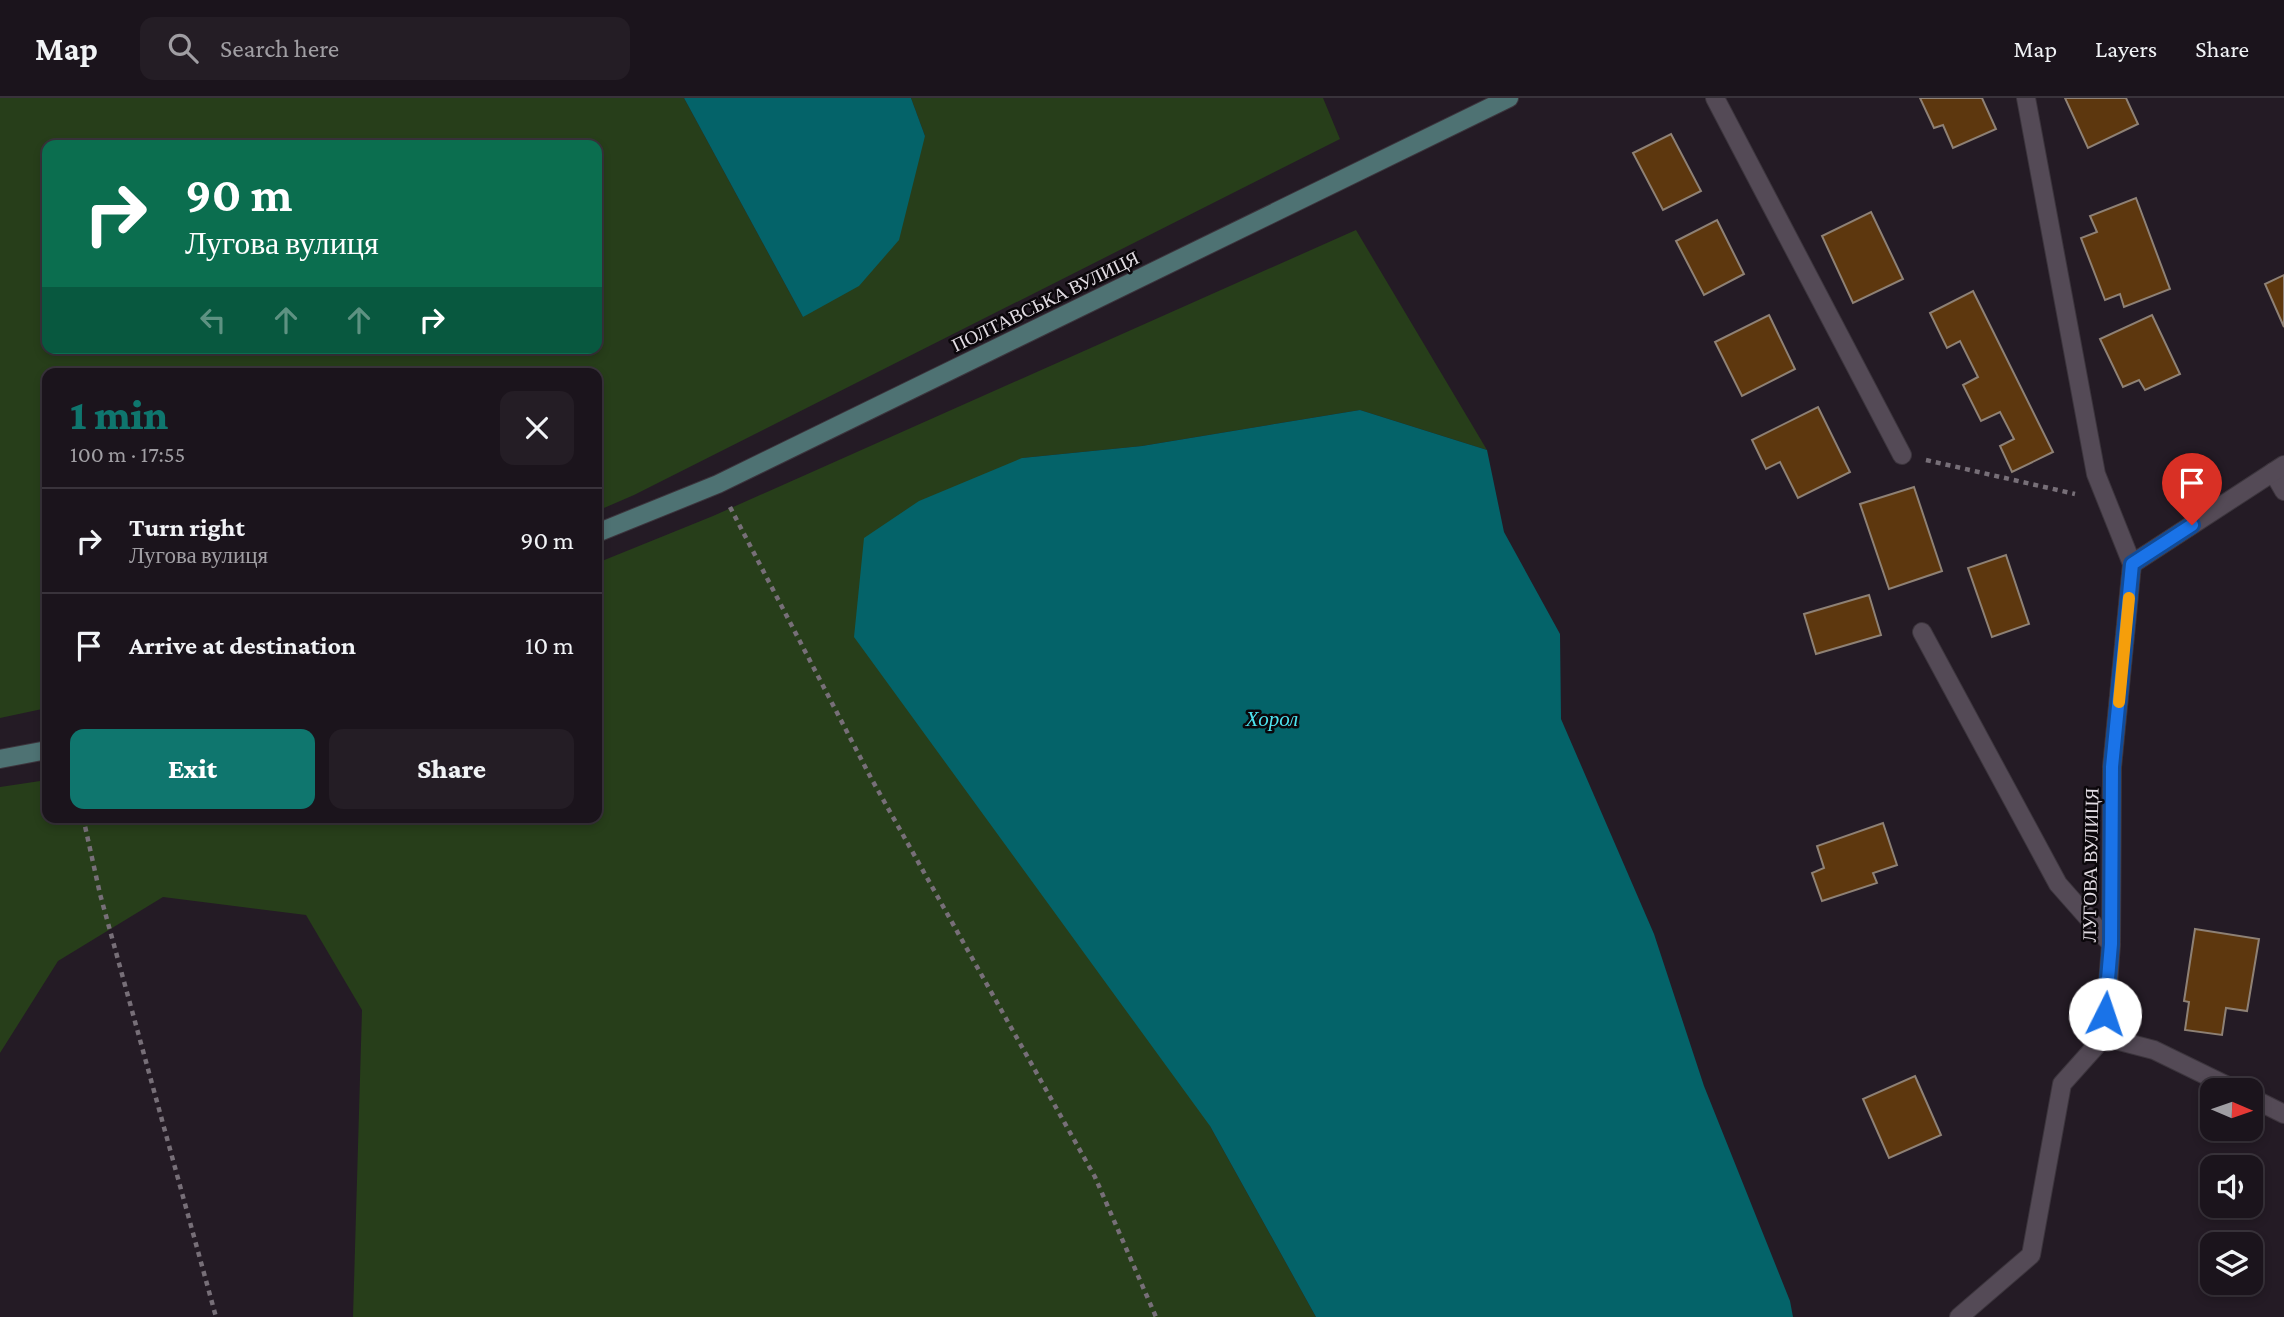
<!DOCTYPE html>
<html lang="en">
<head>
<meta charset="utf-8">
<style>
	:root { --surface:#1b141c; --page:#241d25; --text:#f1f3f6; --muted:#a09ea3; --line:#39333b; --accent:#0f766e }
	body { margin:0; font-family:"Crimson Pro",serif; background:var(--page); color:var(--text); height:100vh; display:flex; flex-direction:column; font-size:26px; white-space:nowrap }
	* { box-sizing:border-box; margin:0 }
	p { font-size:23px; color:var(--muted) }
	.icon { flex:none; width:38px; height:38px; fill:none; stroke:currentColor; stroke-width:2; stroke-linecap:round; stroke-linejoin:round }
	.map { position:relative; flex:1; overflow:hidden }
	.panel { position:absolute; left:42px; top:270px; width:560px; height:455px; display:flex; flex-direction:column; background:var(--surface); border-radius:14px; box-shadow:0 4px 10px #0003,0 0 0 2px var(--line) }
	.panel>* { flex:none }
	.guide { position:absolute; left:42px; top:42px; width:560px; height:214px; border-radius:14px; box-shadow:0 4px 10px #0003,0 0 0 2px var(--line); background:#0b6e4f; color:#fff; overflow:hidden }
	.needle { width:46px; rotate:92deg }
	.controls { position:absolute; left:2200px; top:980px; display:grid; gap:14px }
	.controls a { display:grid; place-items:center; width:63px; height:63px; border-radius:14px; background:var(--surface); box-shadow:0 4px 10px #0003,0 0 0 2px var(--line); font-size:35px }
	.pin { position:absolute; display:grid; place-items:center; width:60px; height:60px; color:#fff; margin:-72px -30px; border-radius:50% 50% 50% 0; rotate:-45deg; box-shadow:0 0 7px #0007 }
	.pin .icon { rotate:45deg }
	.me { position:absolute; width:77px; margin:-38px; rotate:4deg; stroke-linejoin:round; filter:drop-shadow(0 0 5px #0008) }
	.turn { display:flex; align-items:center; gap:24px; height:147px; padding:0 28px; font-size:32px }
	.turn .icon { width:91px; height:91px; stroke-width:2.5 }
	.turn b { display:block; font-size:49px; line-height:60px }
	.lanes { display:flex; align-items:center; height:66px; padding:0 28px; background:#0003; justify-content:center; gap:35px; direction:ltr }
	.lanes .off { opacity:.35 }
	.round { display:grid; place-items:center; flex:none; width:74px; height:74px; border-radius:14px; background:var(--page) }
	.overview { display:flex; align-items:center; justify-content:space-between; height:119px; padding:0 28px }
	h1 { font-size:42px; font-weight:800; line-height:52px; color:var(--accent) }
	.cta { display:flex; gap:14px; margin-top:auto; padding:14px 28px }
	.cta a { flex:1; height:80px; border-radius:14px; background:var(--accent); color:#fff; font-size:28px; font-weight:800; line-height:80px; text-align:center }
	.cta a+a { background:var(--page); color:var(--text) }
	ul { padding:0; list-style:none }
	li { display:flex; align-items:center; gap:21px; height:105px; padding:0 28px; border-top:2px solid var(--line) }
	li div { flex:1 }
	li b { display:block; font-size:26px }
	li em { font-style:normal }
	header { display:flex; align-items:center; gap:42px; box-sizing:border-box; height:98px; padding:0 35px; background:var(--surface); border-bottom:2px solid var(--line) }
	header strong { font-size:33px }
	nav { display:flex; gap:38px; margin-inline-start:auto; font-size:24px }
	.search { width:490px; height:63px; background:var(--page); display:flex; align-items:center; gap:18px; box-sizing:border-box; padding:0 24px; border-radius:14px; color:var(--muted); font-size:26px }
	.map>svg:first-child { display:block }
	.green { fill:#273e1a; fill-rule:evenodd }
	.water { fill:#046369 }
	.building { fill:#5d370e; stroke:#8e8175; stroke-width:2 }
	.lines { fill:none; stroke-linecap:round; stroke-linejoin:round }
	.lane-casing { stroke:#3c353d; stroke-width:20 }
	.street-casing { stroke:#3c353d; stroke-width:20 }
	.secondary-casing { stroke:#3c353d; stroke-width:20 }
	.path { stroke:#776f78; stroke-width:4.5; stroke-dasharray:5 5; stroke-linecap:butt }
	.lane { stroke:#544a56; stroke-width:18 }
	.street { stroke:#544a56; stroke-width:18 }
	.secondary { stroke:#4e7273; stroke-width:18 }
	.route-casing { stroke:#114b97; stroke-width:18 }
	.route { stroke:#1a73e8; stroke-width:12 }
	.slow { stroke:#f59e0b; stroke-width:12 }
	.labels { text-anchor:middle; stroke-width:5; stroke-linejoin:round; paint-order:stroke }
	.street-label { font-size:19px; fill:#e2dce3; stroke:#0b070b }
	.water-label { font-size:21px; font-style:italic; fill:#4de4f0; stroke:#0b070b }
</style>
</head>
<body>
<header>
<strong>Map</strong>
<div class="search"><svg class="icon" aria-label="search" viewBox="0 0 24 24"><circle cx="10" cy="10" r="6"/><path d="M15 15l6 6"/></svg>Search here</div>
<nav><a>Map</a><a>Layers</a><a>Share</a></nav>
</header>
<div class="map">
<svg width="2284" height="1219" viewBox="0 0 2284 1219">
	<rect width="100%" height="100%" fill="#241b25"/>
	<!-- green -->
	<g class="green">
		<path d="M0,0H684L803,219L925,38L911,0H1323L1340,41L634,397L597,413V275H47V610L0,620ZM47,47H597V250H47Z"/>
		<path d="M1356,132L1487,352L1360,312L1142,348L1022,360L1210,1028L1316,1219H353L362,912L306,817L163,799L58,863L0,955V689L47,682V719H597V465L713,418Z"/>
	</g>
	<!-- water -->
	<g class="water">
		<path d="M684,0H911L925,38L899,142L859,188L803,219Z"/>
		<path d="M1360,312L1487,352L1504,434L1560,536L1561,621L1654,836L1704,988L1790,1203L1793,1219H1316L1210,1028L854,539L864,440L919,403L1022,360L1142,348Z"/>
	</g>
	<!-- building -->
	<g class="building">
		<path d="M1920,0H1982L1996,31L1953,50L1943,27L1934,30Z"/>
		<path d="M2065,0H2126L2138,26L2088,50Z"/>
		<path d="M1671,36L1701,93L1663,112L1633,55Z"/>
		<path d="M2136,100L2170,191L2124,209L2120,196L2105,202L2081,140L2097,134L2090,118Z"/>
		<path d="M1871,114L1903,181L1853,205L1822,138Z"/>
		<path d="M1717,122L1744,176L1704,197L1676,143Z"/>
		<path d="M2284,177V229L2265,186Z"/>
		<path d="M1973,193L2053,354L2012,374L2000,348L2014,341L2000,314L1981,323L1963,287L1978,279L1960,243L1947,250L1930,215Z"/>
		<path d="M1769,217L1795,271L1742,298L1715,244Z"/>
		<path d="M2152,217L2180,276L2145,292L2139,282L2123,289L2100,241Z"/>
		<path d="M1818,309L1850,374L1798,400L1780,364L1766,371L1752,342Z"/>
		<path d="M1914,389L1942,473L1889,491L1860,406Z"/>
		<path d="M2006,457L2029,526L1992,539L1968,470Z"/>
		<path d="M1869,497L1881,537L1816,556L1804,516Z"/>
		<path d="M1883,725L1897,767L1873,775L1877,785L1822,803L1812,775L1824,770L1817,748Z"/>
		<path d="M2195,831L2259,841L2247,913L2226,910L2222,937L2185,932L2189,904L2184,903Z"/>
		<path d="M1915,978L1941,1037L1889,1060L1863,1001Z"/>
	</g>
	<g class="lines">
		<defs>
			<g id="lane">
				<path d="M1715,0L1902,357"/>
				<path d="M2273,374L2284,393"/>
				<path d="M1922,534L2058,786L2111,846"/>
				<path d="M1959,1219L2031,1157L2062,986L2104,939"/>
			</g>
			<g id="street">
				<path d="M2026,0L2096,376L2132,466L2112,669L2111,846L2104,939L2154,952L2236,992"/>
				<path d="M2132,466L2284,367"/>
				<path d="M2250,999L2284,1016"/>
			</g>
			<g id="secondary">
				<path d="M597,435L718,386L1509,0"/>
				<path d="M0,661L47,652"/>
			</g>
		</defs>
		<!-- lane casing -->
		<use href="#lane" class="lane-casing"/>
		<!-- street casing -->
		<use href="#street" class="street-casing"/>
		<!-- secondary casing -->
		<use href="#secondary" class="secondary-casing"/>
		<!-- path -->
		<g class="path">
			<path d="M1926,362L2075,396"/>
			<path d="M730,409L871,680L1095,1079L1156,1219"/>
			<path d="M83,719L100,796L216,1219"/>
		</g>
		<!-- lane -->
		<use href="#lane" class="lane"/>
		<!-- street -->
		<use href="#street" class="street"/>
		<!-- secondary -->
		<use href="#secondary" class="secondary"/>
	</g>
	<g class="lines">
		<defs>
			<path id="route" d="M2105,916L2111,846L2112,669L2132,466L2192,427"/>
		</defs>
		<!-- route casing -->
		<use href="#route" class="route-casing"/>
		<!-- route -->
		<use href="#route" class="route"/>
		<!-- slow -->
		<path class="slow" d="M2119,604L2129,500"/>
	</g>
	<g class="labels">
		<!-- street labels -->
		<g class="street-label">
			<text transform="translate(1045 203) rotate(-26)" y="7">ПОЛТАВСЬКА ВУЛИЦЯ</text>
			<text transform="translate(2090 767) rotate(-89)" y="7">ЛУГОВА ВУЛИЦЯ</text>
		</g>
		<!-- water labels -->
		<g class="water-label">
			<text x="1272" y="628">Хорол</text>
		</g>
	</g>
</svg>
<div class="controls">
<a><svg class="needle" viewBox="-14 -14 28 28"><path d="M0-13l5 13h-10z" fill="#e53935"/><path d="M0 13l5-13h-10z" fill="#a09ea3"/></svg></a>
<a><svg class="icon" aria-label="sound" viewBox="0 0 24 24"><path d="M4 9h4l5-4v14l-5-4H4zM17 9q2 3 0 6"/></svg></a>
<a><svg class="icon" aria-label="layers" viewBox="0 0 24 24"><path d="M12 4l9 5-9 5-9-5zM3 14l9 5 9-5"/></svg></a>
</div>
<div class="pin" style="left:2192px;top:427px;background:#d93025"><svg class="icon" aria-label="arrive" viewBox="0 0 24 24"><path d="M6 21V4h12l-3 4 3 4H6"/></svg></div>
<svg class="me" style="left:2105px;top:916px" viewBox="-20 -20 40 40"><circle r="19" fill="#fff"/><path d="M0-13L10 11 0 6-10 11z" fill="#1a73e8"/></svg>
<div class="guide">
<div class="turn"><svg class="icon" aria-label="right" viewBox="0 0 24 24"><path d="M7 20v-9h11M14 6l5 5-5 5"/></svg><div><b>90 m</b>Лугова вулиця</div></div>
<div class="lanes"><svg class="icon off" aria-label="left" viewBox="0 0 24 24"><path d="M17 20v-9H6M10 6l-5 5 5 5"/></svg><svg class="icon off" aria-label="ahead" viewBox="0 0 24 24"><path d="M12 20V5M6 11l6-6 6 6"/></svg><svg class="icon off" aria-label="ahead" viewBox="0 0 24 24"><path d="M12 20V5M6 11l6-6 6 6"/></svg><svg class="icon" aria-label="right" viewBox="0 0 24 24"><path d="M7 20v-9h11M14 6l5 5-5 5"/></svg></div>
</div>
<section class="panel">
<div class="overview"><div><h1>1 min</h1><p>100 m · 17:55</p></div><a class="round"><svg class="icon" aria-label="close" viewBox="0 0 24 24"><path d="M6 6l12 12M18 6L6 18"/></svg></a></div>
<ul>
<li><svg class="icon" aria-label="right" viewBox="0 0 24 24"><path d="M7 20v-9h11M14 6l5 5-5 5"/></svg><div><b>Turn right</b><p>Лугова вулиця</p></div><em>90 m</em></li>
<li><svg class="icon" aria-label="arrive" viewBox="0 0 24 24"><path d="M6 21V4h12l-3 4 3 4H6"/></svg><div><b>Arrive at destination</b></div><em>10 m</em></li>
</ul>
<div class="cta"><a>Exit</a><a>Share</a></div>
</section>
</div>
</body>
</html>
